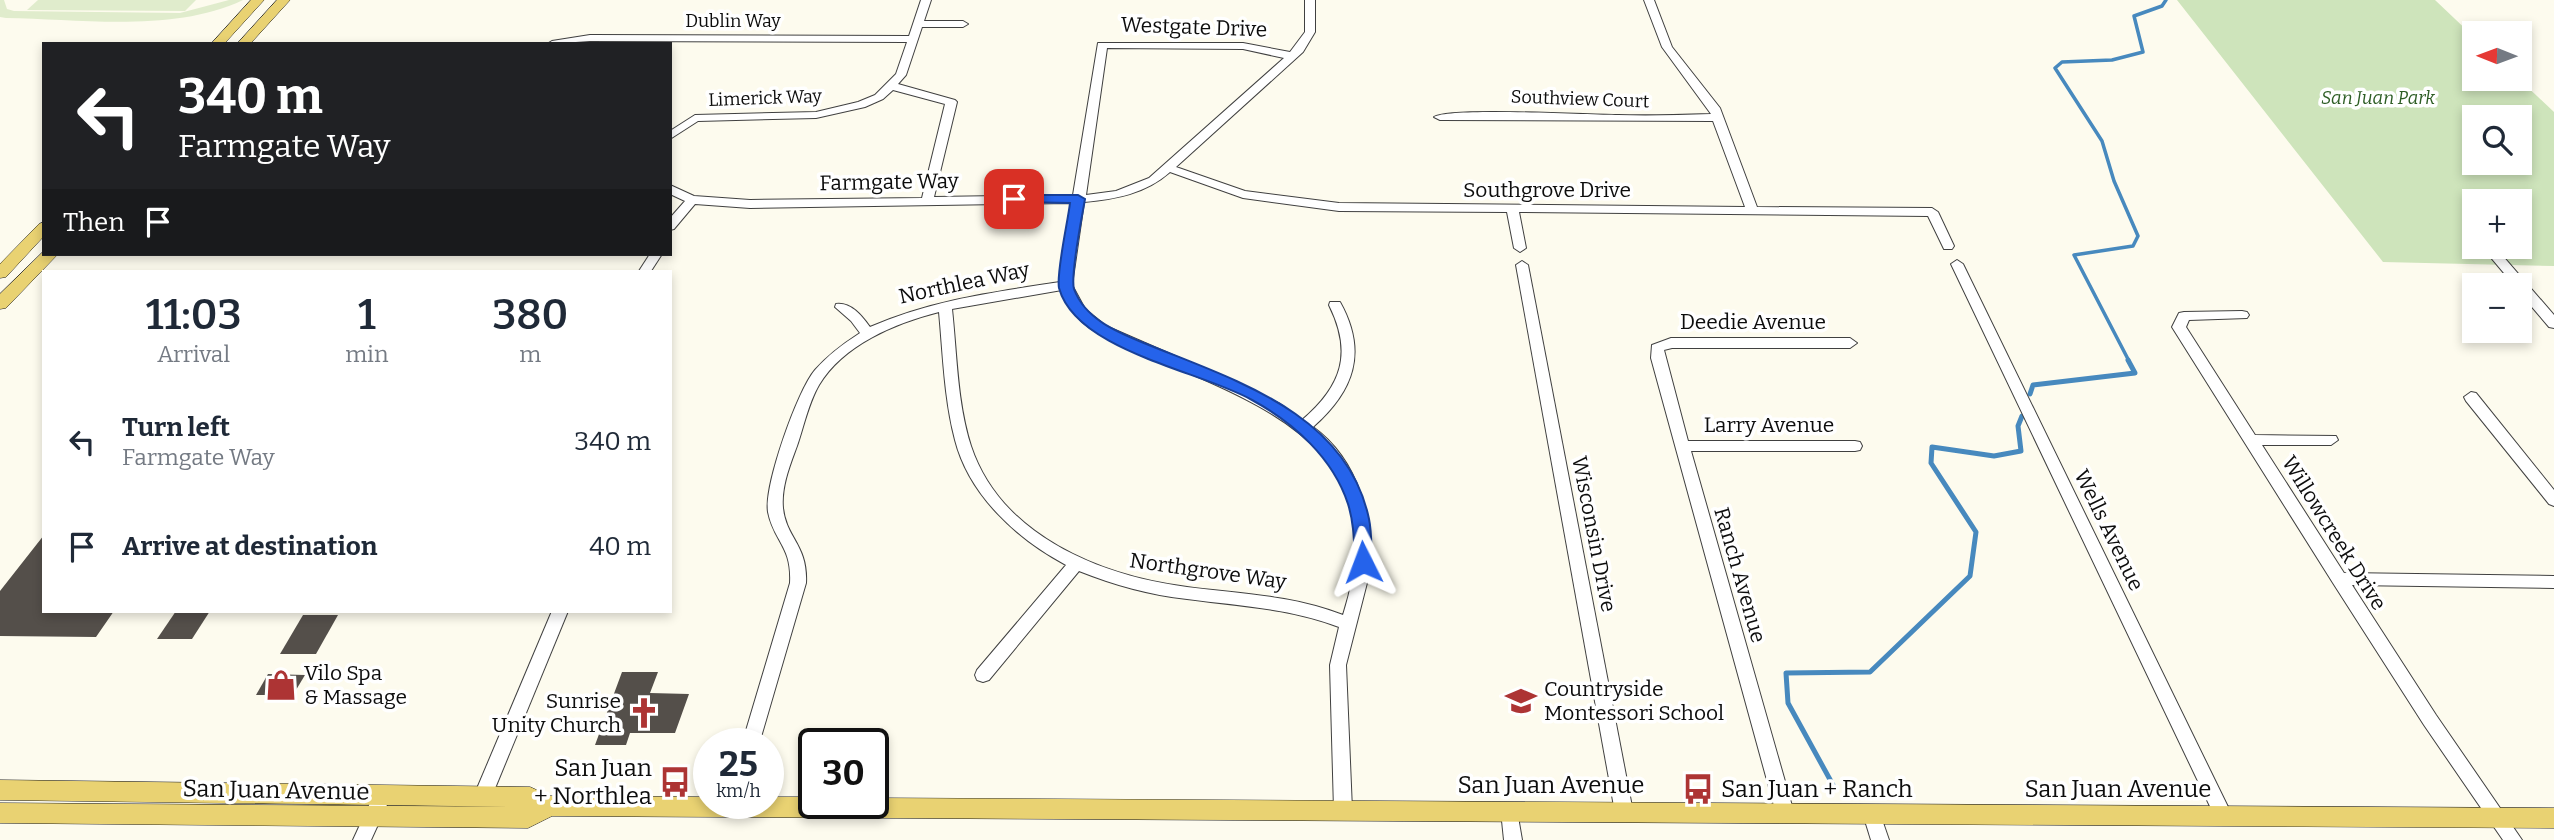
<!DOCTYPE html>
<html lang="en">
<head>
<meta charset="utf-8">
<style>
	:root { --surface:#fff; --page:#f2f2f3; --text:#1f2937; --muted:#747a83 }
	body { margin:0; font-family:Bitter,serif; background:var(--page); color:var(--text); height:100vh; display:flex; flex-direction:column; font-size:26px; white-space:nowrap }
	* { box-sizing:border-box; margin:0 }
	p { font-size:23px; color:var(--muted) }
	.icon { flex:none; width:38px; height:38px; fill:none; stroke:currentColor; stroke-width:2; stroke-linecap:round; stroke-linejoin:round }
	.map { position:relative; flex:1; overflow:hidden }
	.details { position:absolute; left:42px; top:270px; width:630px; height:343px; display:flex; flex-direction:column; background:var(--surface); border-radius:0px; box-shadow:0 4px 10px #0003 }
	.details>* { flex:none }
	.hud { position:absolute; left:42px; top:42px; width:630px; height:214px; border-radius:0px; box-shadow:0 4px 10px #0003; background:#202124; color:#fff; overflow:hidden }
	.needle { width:46px; rotate:271deg }
	.buttons { position:absolute; left:2462px; top:21px; display:grid; gap:14px }
	.buttons a { display:grid; place-items:center; width:70px; height:70px; border-radius:0px; background:var(--surface); box-shadow:0 4px 10px #0003; font-size:35px }
	.speed { position:absolute; left:693px; top:728px; display:flex; gap:14px; font-size:35px; font-weight:700; text-align:center }
	.speed>* { display:grid; place-content:center; width:91px; height:91px; border-radius:50%; background:var(--surface); box-shadow:0 4px 10px #0003; line-height:1 }
	.speed small { font-size:18px; font-weight:400 }
	.speed .limit { border:4px solid #111; border-radius:10px; background:#fff; color:#111 }
	.pin { position:absolute; display:grid; place-items:center; width:60px; height:60px; color:#fff; margin:-30px; border-radius:14px; box-shadow:0 4px 10px #0006 }
	.me { position:absolute; width:77px; margin:-38px; rotate:357deg; stroke-linejoin:round; filter:drop-shadow(0 0 5px #0008) }
	.turn { display:flex; align-items:center; gap:24px; height:147px; padding:0 21px; font-size:32px }
	.turn .icon { width:91px; height:91px; stroke-width:2.5 }
	.turn b { display:block; font-size:49px; line-height:60px }
	.then { display:flex; align-items:center; height:66px; padding:0 21px; background:#0003; gap:14px; font-size:26px }
	.eta { display:flex; justify-content:space-evenly; align-items:center; height:119px; text-align:center }
	.eta b { font-size:42px; font-weight:600; line-height:49px }
	ul { padding:0; list-style:none }
	li { display:flex; align-items:center; gap:21px; height:105px; padding:0 21px }
	li div { flex:1 }
	li b { display:block; font-size:26px }
	li em { font-style:normal }
	.map>svg:first-child { display:block }
	.green { fill:#cee4bb; fill-rule:evenodd }
	.pitch { fill:#e0eccc }
	.lines { fill:none; stroke-linecap:round; stroke-linejoin:round }
	.stream-far1 { stroke:#4789be; stroke-width:3.5 }
	.stream { stroke:#4789be; stroke-width:5 }
	.building { fill:#544f4a }
	.minor-casing { stroke:#404040; stroke-width:2 }
	.major-casing { stroke:#1e1e1e; stroke-width:1 }
	.minor { fill:#fff; fill-rule:evenodd }
	.major { fill:#e9d272; fill-rule:evenodd }
	.route { fill:#2563eb; stroke:#184099; stroke-width:2 }
	.labels { text-anchor:middle; stroke-width:7; stroke-linejoin:round; paint-order:stroke }
	.far-street-label { font-size:18px; fill:#0d0d0d; stroke:#fff }
	.far-park-label { font-size:18px; font-style:italic; fill:#2d5d24; stroke:#fff }
	.street-label { font-size:21px; fill:#0d0d0d; stroke:#fff }
	.poi-label { font-size:21px; fill:#0d0d0d; stroke:#fff; text-anchor:start }
	.near-poi-label { font-size:24px; fill:#0d0d0d; stroke:#fff; text-anchor:end }
	.near-street-label { font-size:24px; fill:#0d0d0d; stroke:#fff }
</style>
</head>
<body>
<div class="map">
<svg width="2554" height="840" viewBox="0 0 2554 840">
	<rect width="100%" height="100%" fill="#fdfbee"/>
	<!-- green -->
	<path class="green" d="M2177,0H2435L2474,37V79H2519L2554,112V266L2383,262ZM2474,117H2520V163H2474ZM2474,201H2520V247H2474Z"/>
	<!-- pitch -->
	<g class="pitch">
		<path d="M0,0H4L7,9L14,11L180,13L229,0H243C174,33 81,19 6,18L0,17Z"/>
		<path d="M38,0H196L185,11L27,10Z"/>
	</g>
	<g class="lines">
		<!-- stream-far1 -->
		<path class="stream-far1" d="M2129,361L2074,255L2133,246L2138,236L2114,181L2102,141L2055,68L2062,62L2112,60L2143,52L2134,16L2162,6L2166,0"/>
		<!-- stream -->
		<g class="stream">
			<path d="M2030,394L2033,385L2135,373L2128,360"/>
			<path d="M1833,785L1788,703L1786,673L1870,672L1970,576L1976,532L1931,463L1932,447L1994,456L2021,451L2018,426L2022,416"/>
		</g>
	</g>
	<!-- building -->
	<g class="building">
		<path d="M44,535V611H114L96,637L0,636V591Z"/>
		<path d="M176,611H210L192,639H157Z"/>
		<path d="M303,615H338L316,654H280Z"/>
		<path d="M622,672H658L650,693L689,694L675,733H630L626,745H595Z"/>
		<path d="M268,674L305,675L293,695H256Z"/>
	</g>
	<g class="lines">
		<defs>
			<g id="minor">
				<path d="M921,0H931L924,21H963L968,24L963,27H922L906,75L898,84L955,100L957,102L934,197L1073,195L1098,43H1243L1290,52L1305,32V0H1315V32L1303,52L1176,167L1245,191L1339,203L1745,207L1713,121L1440,120L1434,117C1449,107 1590,115 1618,115C1649,116 1680,115 1711,114L1662,47L1644,0H1654L1672,47L1720,108L1757,207L1932,208L1938,212L1954,246L1952,249H1944L1928,216L1519,212L1526,248L1520,252L1514,248L1507,212L1339,211L1243,198L1170,172C1145,194 1116,199 1084,202L1072,285L1085,309L1106,326L1237,383L1280,404L1302,420C1342,386 1353,353 1329,305L1330,302H1340C1368,352 1354,391 1313,427C1359,460 1375,522 1369,575L1346,665L1352,810L1349,816L1343,818L1337,816L1334,810L1330,665L1339,627C1290,608 1239,606 1187,599C1150,595 1114,585 1079,571L989,680L983,682L977,680L975,675L977,670L1066,565C1017,539 969,495 955,440C944,398 943,354 939,312C895,323 843,345 819,385C808,404 804,426 797,446C790,465 781,487 783,508C786,538 808,545 806,583L759,744H742L790,583C792,546 774,542 768,512C764,486 797,391 815,370C828,355 843,344 860,333L851,321L835,307L836,304C851,302 862,316 870,327C931,300 995,292 1060,282L1072,203L750,208L695,204L674,229L670,230V218L685,201L670,194V185L694,196L750,200L922,198L945,104L893,90L883,99L865,107L816,118L698,121L670,139V131L695,115L816,112L858,102L875,95L896,74L907,42L590,41L547,44L552,41L590,35L909,36ZM1107,48L1243,49L1284,58L1149,178L1116,191L1086,195ZM1062,290C1066,297 1069,307 1074,313C1093,339 1148,356 1177,368C1295,417 1390,468 1343,615C1292,595 1240,594 1187,587C1101,576 1001,536 971,446C957,402 957,354 952,309Z"/>
				<path d="M2482,247H2495L2554,315V328L2549,327L2520,293V285H2514Z"/>
				<path d="M650,254H662L651,271H639Z"/>
				<path d="M1957,260L1963,264L2229,809L2232,815L2229,821L2223,823L2217,821L1951,264Z"/>
				<path d="M1522,261L1528,265L1633,812L1630,818L1624,820L1618,818L1615,812L1516,265Z"/>
				<path d="M2242,311L2247,312L2249,315L2247,318L2189,320L2186,327L2255,435L2336,436L2338,440L2331,445H2262L2344,573L2554,576V588L2352,585L2436,715L2522,840H2503L2424,725L2333,583L2172,327L2179,313L2184,312Z"/>
				<path d="M1671,338H1850L1857,343L1850,348H1672L1664,350L1688,441H1855L1860,442L1862,446L1860,450L1855,451H1691L1794,813L1791,819L1785,821L1779,819L1776,813L1651,358L1652,345Z"/>
				<path d="M2471,392L2476,393L2554,490V506L2549,504L2466,401L2464,397Z"/>
				<path d="M552,611H568L491,798L488,804L482,806L476,804L473,798Z"/>
				<path d="M382,788L388,790L391,796L371,840H353L376,790Z"/>
				<path d="M1510,803L1516,805L1522,840H1504L1501,811L1504,805Z"/>
				<path d="M1872,806L1878,808L1889,840H1871L1863,814L1866,808Z"/>
			</g>
			<g id="major">
				<path d="M251,0H264L224,44H211Z"/>
				<path d="M277,0H290L250,44H237Z"/>
				<path d="M44,222V236L6,277L0,278V264L39,224Z"/>
				<path d="M44,251V254H58L6,308L0,309V294Z"/>
				<path d="M0,780L530,787L550,796L709,797V803H768V797H814V803H873V798L2554,808V828L552,816L528,828L0,823V803L527,807L0,800Z"/>
			</g>
		</defs>
		<!-- minor casing -->
		<use href="#minor" class="minor-casing"/>
		<!-- major casing -->
		<use href="#major" class="major-casing"/>
		<!-- minor -->
		<use href="#minor" class="minor"/>
		<!-- major -->
		<use href="#major" class="major"/>
	</g>
	<!-- route -->
	<path class="route" d="M1014,195H1078L1085,199C1082,217 1070,275 1074,289C1085,319 1117,332 1144,343C1231,379 1347,412 1369,519C1372,533 1371,548 1372,562L1370,567L1363,569L1355,562C1354,542 1354,523 1348,504C1333,458 1294,423 1252,400C1201,371 1076,351 1059,288C1056,273 1068,221 1070,203L1010,202L1008,199Z"/>
	<!-- icons -->
	<defs>
		<symbol id="shop-bare" viewBox="-9 -9 18 18"><path d="M-5-2.5h2.3a2.7 3.5 0 0 1 5.4 0H5L5.5 6h-11ZM-1.5-2.5h3a1.5 2.3 0 0 0-3 0Z" fill="#ad3434" stroke="#fff" stroke-width="2.5" paint-order="stroke"/></symbol>
		<symbol id="school-bare" viewBox="-9 -9 18 18"><path d="M0-5L7-2L0 1L-7-2ZM-4 1L0 2.5L4 1V4Q0 6-4 4Z" fill="#ad3434" stroke="#fff" stroke-width="2.5" paint-order="stroke"/></symbol>
		<symbol id="church-bare" viewBox="-9 -9 18 18"><path d="M-1.2-6h2.4v3.5h3.3v2.4h-3.3V6h-2.4V-.1h-3.3v-2.4h3.3Z" fill="#ad3434" stroke="#fff" stroke-width="2.5" paint-order="stroke"/></symbol>
		<symbol id="bus-bare" viewBox="-9 -9 18 18"><path d="M-5-6H5V4H4V6H2V4H-2V6H-4V4H-5ZM-3.5-4V0h7V-4ZM-3.5 1.2v1.5H-2V1.2ZM2 1.2v1.5H3.5V1.2Z" fill="#ad3434" stroke="#fff" stroke-width="2.5" paint-order="stroke"/></symbol>
	</defs>
	<g fill-rule="evenodd">
		<use href="#shop-bare" x="259" y="663" width="44" height="44"/>
		<use href="#school-bare" x="1499" y="679" width="44" height="44"/>
		<use href="#church-bare" x="622" y="691" width="44" height="44"/>
		<use href="#bus-bare" x="653" y="760" width="44" height="44"/>
		<use href="#bus-bare" x="1676" y="767" width="44" height="44"/>
	</g>
	<g class="labels">
		<!-- far-street labels -->
		<g class="far-street-label">
			<text x="733" y="27">Dublin Way</text>
			<text transform="translate(765 98) rotate(-2)" y="6">Limerick Way</text>
			<text transform="translate(1580 99) rotate(2)" y="6">Southview Court</text>
		</g>
		<!-- far-park labels -->
		<g class="far-park-label">
			<text x="2378" y="104">San Juan Park</text>
		</g>
		<!-- street labels -->
		<g class="street-label">
			<text transform="translate(1194 27) rotate(2)" y="7">Westgate Drive</text>
			<text transform="translate(889 182) rotate(-1)" y="7">Farmgate Way</text>
			<text x="1547" y="197">Southgrove Drive</text>
			<text transform="translate(964 283) rotate(-12)" y="7">Northlea Way</text>
			<text x="1753" y="329">Deedie Avenue</text>
			<text x="1769" y="432">Larry Avenue</text>
			<text transform="translate(2109 530) rotate(64)" y="7">Wells Avenue</text>
			<text transform="translate(2334 533) rotate(58)" y="7">Willowcreek Drive</text>
			<text transform="translate(1594 534) rotate(79)" y="7">Wisconsin Drive</text>
			<text transform="translate(1208 571) rotate(8)" y="7">Northgrove Way</text>
			<text transform="translate(1740 575) rotate(74)" y="7">Ranch Avenue</text>
		</g>
		<!-- poi labels -->
		<g class="poi-label">
			<text x="304" y="680">Vilo Spa<tspan x="304" dy="24">&amp; Massage</tspan></text>
			<text x="1544" y="696">Countryside<tspan x="1544" dy="24">Montessori School</tspan></text>
			<text x="621" y="708" text-anchor="end">Sunrise<tspan x="621" dy="24">Unity Church</tspan></text>
		</g>
		<!-- near-poi labels -->
		<g class="near-poi-label">
			<text x="652" y="776">San Juan<tspan x="652" dy="28">+ Northlea</tspan></text>
			<text x="1721" y="797" text-anchor="start">San Juan + Ranch</text>
		</g>
		<!-- near-street labels -->
		<g class="near-street-label">
			<text x="1551" y="793">San Juan Avenue</text>
			<text x="2118" y="797">San Juan Avenue</text>
			<text transform="translate(276 790) rotate(1)" y="8">San Juan Avenue</text>
		</g>
	</g>
</svg>
<div class="buttons">
<a><svg class="needle" viewBox="-14 -14 28 28"><path d="M0-13l5 13h-10z" fill="#e53935"/><path d="M0 13l5-13h-10z" fill="#747a83"/></svg></a>
<a><svg class="icon" aria-label="search" viewBox="0 0 24 24"><circle cx="10" cy="10" r="6"/><path d="M15 15l6 6"/></svg></a>
<a>+</a>
<a>−</a>
</div>
<div class="speed"><div>25<small>km/h</small></div><div class="limit">30</div></div>
<div class="pin" style="left:1014px;top:199px;background:#d93025"><svg class="icon" aria-label="arrive" viewBox="0 0 24 24"><path d="M6 21V4h12l-3 4 3 4H6"/></svg></div>
<svg class="me" style="left:1363px;top:562px" viewBox="-20 -20 40 40"><path d="M0-17L14 15 0 8-14 15z" fill="#2563eb" stroke="#fff" stroke-width="4"/></svg>
<div class="hud">
<div class="turn"><svg class="icon" aria-label="left" viewBox="0 0 24 24"><path d="M17 20v-9H6M10 6l-5 5 5 5"/></svg><div><b>340 m</b>Farmgate Way</div></div>
<div class="then">Then<svg class="icon" aria-label="arrive" viewBox="0 0 24 24"><path d="M6 21V4h12l-3 4 3 4H6"/></svg></div>
</div>
<section class="details">
<div class="eta">
<div><b>11:03</b><p>Arrival</p></div>
<div><b>1</b><p>min</p></div>
<div><b>380</b><p>m</p></div>
</div>
<ul>
<li><svg class="icon" aria-label="left" viewBox="0 0 24 24"><path d="M17 20v-9H6M10 6l-5 5 5 5"/></svg><div><b>Turn left</b><p>Farmgate Way</p></div><em>340 m</em></li>
<li><svg class="icon" aria-label="arrive" viewBox="0 0 24 24"><path d="M6 21V4h12l-3 4 3 4H6"/></svg><div><b>Arrive at destination</b></div><em>40 m</em></li>
</ul>
</section>
</div>
</body>
</html>
